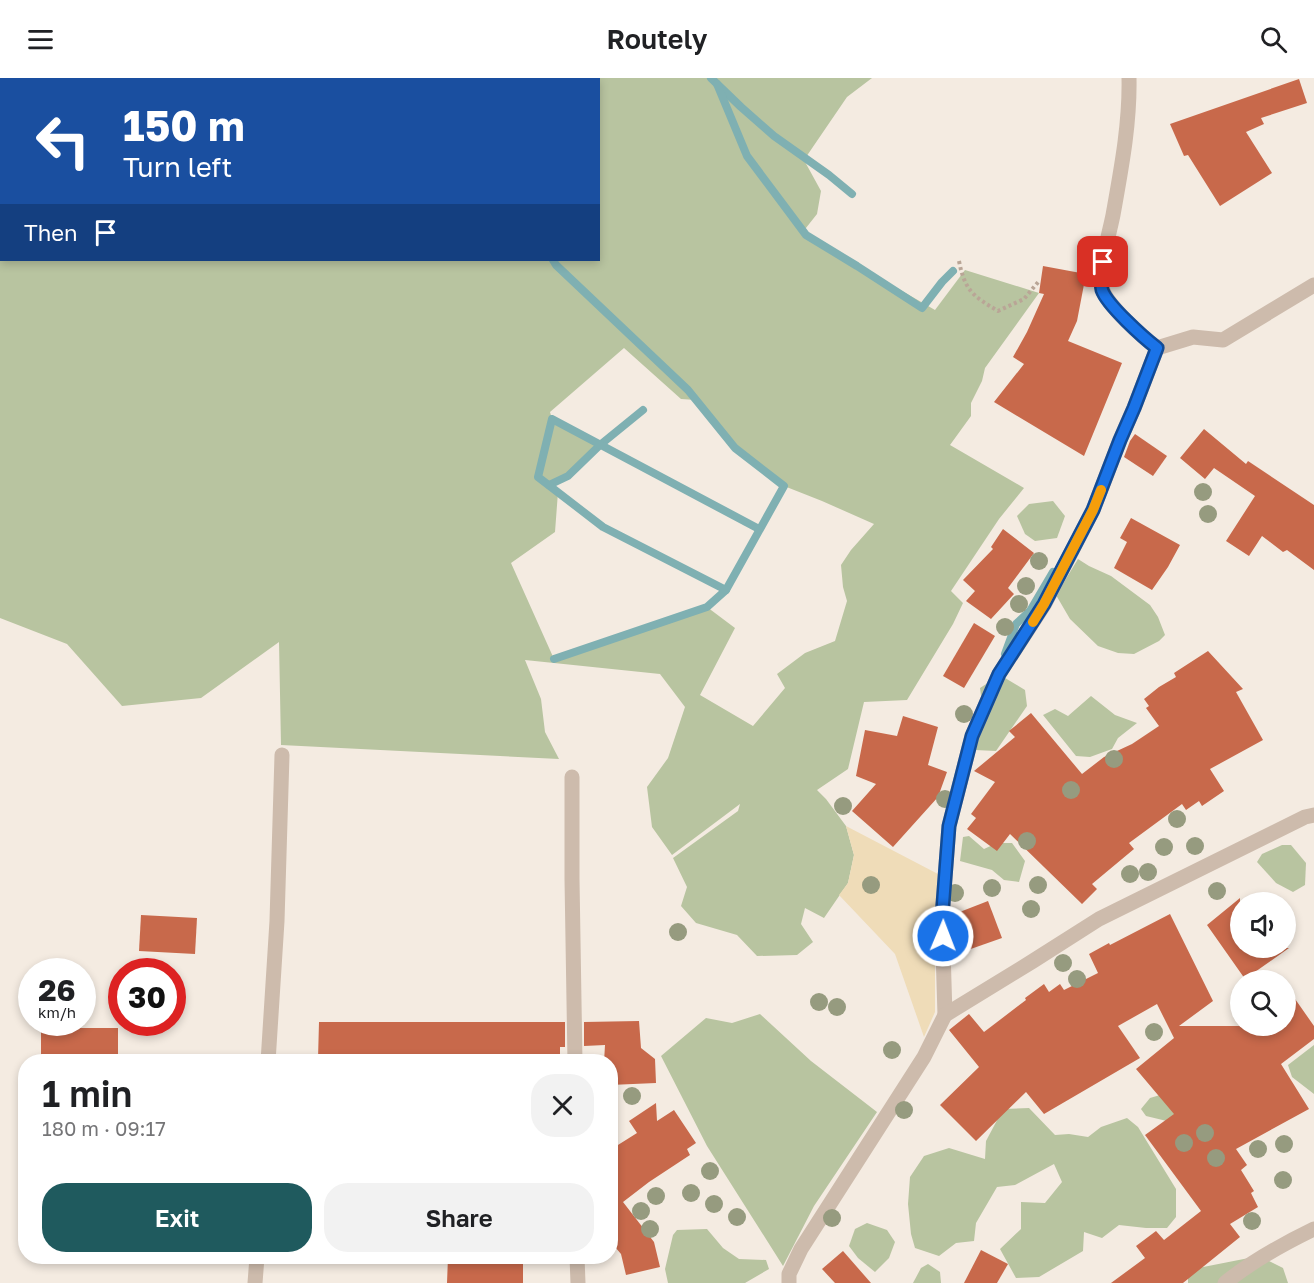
<!DOCTYPE html>
<html lang="en">
<head>
<meta charset="utf-8">
<style>
	:root { --surface:#fff; --page:#f2f2f2; --text:#202124; --muted:#757577; --accent:#1f5a5e }
	body { margin:0; font-family:"Golos Text",sans-serif; background:var(--page); color:var(--text); height:100vh; display:flex; flex-direction:column; font-size:22px; white-space:nowrap }
	* { box-sizing:border-box; margin:0 }
	p { font-size:20px; color:var(--muted) }
	.icon { flex:none; width:33px; height:33px; fill:none; stroke:currentColor; stroke-width:2; stroke-linecap:round; stroke-linejoin:round }
	.map { position:relative; flex:1; overflow:hidden }
	.drawer { position:absolute; left:18px; top:976px; width:600px; height:210px; display:flex; flex-direction:column; background:var(--surface); border-radius:24px; box-shadow:0 3px 9px #0003 }
	.drawer>* { flex:none }
	.hud { position:absolute; left:0px; top:0px; width:600px; height:183px; box-shadow:0 3px 9px #0003; background:#1a4fa0; color:#fff; overflow:hidden }
	.controls { position:absolute; left:1230px; top:814px; display:grid; gap:12px }
	.controls a { display:grid; place-items:center; width:66px; height:66px; border-radius:50%; background:var(--surface); box-shadow:0 3px 9px #0003; font-size:30px }
	.speed { position:absolute; left:18px; top:880px; display:flex; gap:12px; font-size:30px; font-weight:700; text-align:center }
	.speed>* { display:grid; place-content:center; width:78px; height:78px; border-radius:50%; background:var(--surface); box-shadow:0 3px 9px #0003; line-height:1 }
	.speed small { font-size:15px; font-weight:400 }
	.speed .limit { border:9px solid #d22; background:#fff; color:#111 }
	.pin { position:absolute; display:grid; place-items:center; width:51px; height:51px; color:#fff; margin:-26px; border-radius:12px; box-shadow:0 3px 9px #0006 }
	.me { position:absolute; width:66px; margin:-33px; rotate:1deg; stroke-linejoin:round; filter:drop-shadow(0 0 4px #0008) }
	.turn { display:flex; align-items:center; gap:21px; height:126px; padding:0 24px; font-size:27px }
	.turn .icon { width:78px; height:78px; stroke-width:2.5 }
	.turn b { display:block; font-size:42px; line-height:51px }
	.then { display:flex; align-items:center; height:57px; padding:0 24px; background:#0003; gap:12px; font-size:22px }
	.round { display:grid; place-items:center; flex:none; width:63px; height:63px; border-radius:24px; background:var(--page) }
	.head { display:flex; align-items:center; justify-content:space-between; height:102px; padding:0 24px }
	h1 { font-size:36px; font-weight:600; line-height:45px }
	.cta { display:flex; gap:12px; margin-top:auto; padding:12px 24px }
	.cta a { flex:1; height:69px; border-radius:24px; background:var(--accent); color:#fff; font-size:24px; font-weight:600; line-height:69px; text-align:center }
	.cta a+a { background:var(--page); color:var(--text) }
	header { display:flex; justify-content:space-between; align-items:center; height:78px; padding:0 24px; background:var(--surface); font-size:27px; font-weight:600 }
	.map>svg:first-child { display:block }
	.green { fill:#b8c4a0; fill-rule:evenodd }
	.sand { fill:#efdcb8 }
	.lines { fill:none; stroke-linecap:round; stroke-linejoin:round }
	.stream { stroke:#7fb0b2; stroke-width:8 }
	.building { fill:#c8694b }
	.path { stroke:#b9a596; stroke-width:4; stroke-dasharray:3 3; stroke-linecap:butt }
	.minor { stroke:#cdbbac; stroke-width:15 }
	.tree { fill:#969b7f }
	.route-casing { stroke:#114b97; stroke-width:15 }
	.route { stroke:#1a73e8; stroke-width:10 }
	.slow { stroke:#f59e0b; stroke-width:10 }
</style>
</head>
<body>
<header><svg class="icon" aria-label="menu" viewBox="0 0 24 24"><path d="M4 6h16M4 12h16M4 18h16"/></svg>Routely<svg class="icon" aria-label="search" viewBox="0 0 24 24"><circle cx="10" cy="10" r="6"/><path d="M15 15l6 6"/></svg></header>
<div class="map">
<svg width="1314" height="1205" viewBox="0 0 1314 1205">
	<rect width="100%" height="100%" fill="#f4ebe1"/>
	<!-- green -->
	<g class="green">
		<path d="M0,0H872L847,19L804,82L821,113L817,136L802,155L935,232L965,192L1039,215L985,290L982,303L971,325V338L950,367L1024,410L999,441L951,513L963,525L953,546L907,622L864,624L848,691L817,712L826,721L846,748L854,777L848,805L824,840L805,830L801,846L813,864L797,877L757,878L737,857L696,845L681,828L687,809L673,780L738,733L740,726L672,777L652,749L647,709L668,680L685,629L660,596L525,582L541,621L545,654L559,681L281,667L279,564L201,620L122,628L67,566L0,540ZM2,2H598V182H2ZM624,270L681,321L696,322L735,370L784,408L822,423L874,446L851,472L841,487L843,509L847,523L835,563L805,575L777,596L785,610L753,648L700,617L735,550L707,529L554,581L511,485L555,454L558,414L550,407L568,398L600,367L552,341L550,334Z"/>
		<path d="M1053,423L1065,438L1057,460L1035,463L1025,456L1017,438L1029,426Z"/>
		<path d="M1078,481L1089,488L1111,498L1150,527L1158,539L1165,557L1159,563L1134,576L1118,575L1098,568L1070,541L1056,517Z"/>
		<path d="M1000,597L1025,612L1027,628L996,673L975,672L983,633L980,610Z"/>
		<path d="M1091,618L1115,637L1137,645L1118,660L1112,671L1090,679L1076,678L1043,637L1055,631L1068,638Z"/>
		<path d="M969,758L984,771L997,765H1012L1025,783L1019,804L1004,802L992,792L960,783L963,759Z"/>
		<path d="M1282,767H1291L1306,785L1305,807L1293,814L1276,805L1257,784L1262,776Z"/>
		<path d="M760,936L811,983L877,1034L814,1128L783,1188L707,1068L661,978L706,940L732,945Z"/>
		<path d="M1314,967V1016L1292,999L1288,987Z"/>
		<path d="M1170,1014L1178,1017L1175,1045L1146,1038L1141,1031L1150,1020Z"/>
		<path d="M1029,1030L1055,1057L1069,1056L1088,1059L1101,1049L1127,1040L1138,1049L1176,1111V1139L1167,1150H1146L1119,1147L1102,1160L1084,1154L1083,1173L1039,1199L1016,1200L1000,1171L1021,1151V1124L1045,1125L1062,1104L1054,1086L1015,1107L997,1109L976,1145L974,1163L956,1165L939,1178L915,1170L911,1156L908,1126L910,1099L924,1078L949,1070L985,1081L986,1063L1003,1031Z"/>
		<path d="M867,1145L887,1152L895,1164L889,1180L875,1194L858,1180L849,1168L855,1151Z"/>
		<path d="M707,1151L723,1170L739,1181L766,1182L769,1191L745,1205H668L665,1191L673,1157L677,1152Z"/>
		<path d="M1259,1178L1283,1190L1288,1205H1188V1192Z"/>
		<path d="M928,1186L940,1194L941,1205H913L921,1190Z"/>
	</g>
	<!-- sand -->
	<path class="sand" d="M846,748L938,796L935,873V934L924,959L895,876L839,817L848,805L854,777Z"/>
	<g class="lines">
		<!-- stream -->
		<g class="stream">
			<path d="M711,0L741,29L774,58L829,97L852,116"/>
			<path d="M717,6L747,78L806,157L857,188L922,230L942,204L953,193"/>
			<path d="M553,182L556,187L688,312L735,370L784,408L726,512L707,529L554,581"/>
			<path d="M549,407L568,398L600,367L643,332"/>
			<path d="M726,512L603,449L538,399L552,341L759,451"/>
			<path d="M1005,576L1016,546L1030,533L1053,494"/>
		</g>
	</g>
	<!-- building -->
	<g class="building">
		<path d="M1299,1L1307,25L1261,40L1264,46L1246,54L1272,95L1220,128L1188,77L1184,78L1170,46Z"/>
		<path d="M1043,188L1086,196L1077,243L1068,263L1122,285L1084,378L994,324L1024,286L1013,279L1027,254L1044,216L1039,215Z"/>
		<path d="M1204,351L1246,386L1248,383L1314,427V492L1287,472L1283,474L1262,458L1249,478L1226,463L1255,418L1214,390L1205,401L1180,380Z"/>
		<path d="M1135,356L1167,378L1153,398L1124,379L1130,363Z"/>
		<path d="M1131,440L1180,467L1168,489L1152,512L1114,490L1127,464L1120,460Z"/>
		<path d="M1003,451L1034,475L1008,510L1014,516L991,541L966,523L975,513L963,502L993,471L991,469Z"/>
		<path d="M974,545L995,558L964,610L943,598Z"/>
		<path d="M1208,573L1243,611L1236,614L1263,662L1210,691L1224,713L1202,728L1199,723L1186,732L1182,726L1129,765L1134,771L1092,806L1097,811L1082,826L1010,756L997,773L967,751L976,740L971,736L995,704L974,693L1015,659L1009,653L1031,635L1082,696L1104,679L1132,666L1159,648L1146,630L1149,628L1144,621L1159,609L1176,599L1174,595Z"/>
		<path d="M903,638L938,649L928,687L947,694L938,719L893,769L852,733L876,706L856,698L865,652L897,658Z"/>
		<path d="M1240,820V870H1289L1245,901L1207,847Z"/>
		<path d="M988,823L1002,860L965,873L952,837Z"/>
		<path d="M1170,836L1213,923L1179,948H1286V908L1314,948V961L1281,986L1309,1031L1236,1071L1247,1087L1241,1092L1254,1113L1251,1115L1258,1129L1230,1146L1240,1159L1183,1205H1111L1145,1180L1136,1168L1156,1153L1164,1162L1201,1133L1145,1057L1174,1036L1136,991L1174,960L1157,926L1118,948L1140,980L1044,1036L1026,1014L976,1063L940,1027L979,989L949,952L969,936L984,954L1026,922L1025,920L1044,906L1049,914L1060,906L1064,912L1098,895L1089,876L1109,865L1110,867Z"/>
		<path d="M141,837L197,840L195,876L139,873Z"/>
		<path d="M639,943L641,970L655,981L656,1005L610,1007V984H604L605,967L584,968V944Z"/>
		<path d="M319,944H565V969H560V981H318Z"/>
		<rect x="41" y="950" width="77" height="34"/>
		<path d="M656,1025L657,1043L674,1032L696,1065L687,1071L690,1077L649,1104L623,1124L654,1164L660,1189L626,1197L621,1176L610,1163V1072L637,1055L629,1043Z"/>
		<path d="M981,1172L1008,1186L997,1205H964Z"/>
		<path d="M843,1173L871,1205H835L822,1191Z"/>
		<path d="M448,1179H500L501,1182H523V1205H447Z"/>
	</g>
	<g class="lines">
		<!-- path -->
		<path class="path" d="M959,183C965,213 973,218 998,233L1024,221L1039,203"/>
		<!-- minor -->
		<g class="minor">
			<path d="M1129,0C1130,46 1121,92 1113,137C1109,157 1099,190 1102,209C1104,225 1144,260 1157,270"/>
			<path d="M572,699V801L575,984"/>
			<path d="M945,937L942,839L949,748L972,658L999,596L1044,527L1093,432L1120,362L1134,330L1157,270L1193,259L1223,262L1314,207"/>
			<path d="M268,984L277,843L282,677"/>
			<path d="M577,1179L578,1205"/>
			<path d="M255,1205L257,1179"/>
			<path d="M789,1205V1196L801,1171L924,979L945,937L1033,883L1099,841L1305,739L1314,737"/>
			<path d="M1225,1205C1252,1183 1283,1166 1314,1151"/>
		</g>
	</g>
	<!-- trees -->
	<g class="tree">
		<circle cx="1203" cy="414" r="9"/>
		<circle cx="1208" cy="436" r="9"/>
		<circle cx="1039" cy="483" r="9"/>
		<circle cx="1026" cy="508" r="9"/>
		<circle cx="1019" cy="526" r="9"/>
		<circle cx="1005" cy="549" r="9"/>
		<circle cx="964" cy="636" r="9"/>
		<circle cx="1114" cy="681" r="9"/>
		<circle cx="1071" cy="712" r="9"/>
		<circle cx="945" cy="721" r="9"/>
		<circle cx="843" cy="728" r="9"/>
		<circle cx="1177" cy="741" r="9"/>
		<circle cx="1027" cy="763" r="9"/>
		<circle cx="1195" cy="768" r="9"/>
		<circle cx="1164" cy="769" r="9"/>
		<circle cx="1148" cy="794" r="9"/>
		<circle cx="1130" cy="796" r="9"/>
		<circle cx="871" cy="807" r="9"/>
		<circle cx="1038" cy="807" r="9"/>
		<circle cx="992" cy="810" r="9"/>
		<circle cx="1217" cy="813" r="9"/>
		<circle cx="955" cy="815" r="9"/>
		<circle cx="1031" cy="831" r="9"/>
		<circle cx="678" cy="854" r="9"/>
		<circle cx="1063" cy="885" r="9"/>
		<circle cx="1077" cy="901" r="9"/>
		<circle cx="819" cy="924" r="9"/>
		<circle cx="837" cy="929" r="9"/>
		<circle cx="1154" cy="954" r="9"/>
		<circle cx="892" cy="972" r="9"/>
		<circle cx="632" cy="1018" r="9"/>
		<circle cx="904" cy="1032" r="9"/>
		<circle cx="1205" cy="1055" r="9"/>
		<circle cx="1184" cy="1065" r="9"/>
		<circle cx="1284" cy="1066" r="9"/>
		<circle cx="1258" cy="1071" r="9"/>
		<circle cx="1216" cy="1080" r="9"/>
		<circle cx="710" cy="1093" r="9"/>
		<circle cx="1283" cy="1102" r="9"/>
		<circle cx="691" cy="1115" r="9"/>
		<circle cx="656" cy="1118" r="9"/>
		<circle cx="714" cy="1126" r="9"/>
		<circle cx="641" cy="1133" r="9"/>
		<circle cx="737" cy="1139" r="9"/>
		<circle cx="832" cy="1140" r="9"/>
		<circle cx="1252" cy="1143" r="9"/>
		<circle cx="650" cy="1151" r="9"/>
	</g>
	<g class="lines">
		<defs>
			<path id="route" d="M943,858L942,839L949,748L972,658L999,596L1044,526L1093,432L1120,362L1134,330L1157,270C1144,260 1107,227 1102,212C1100,204 1103,192 1103,184"/>
		</defs>
		<!-- route casing -->
		<use href="#route" class="route-casing"/>
		<!-- route -->
		<use href="#route" class="route"/>
		<!-- slow -->
		<path class="slow" d="M1033,544L1044,526L1093,432L1101,412"/>
	</g>
</svg>
<div class="controls">
<a><svg class="icon" aria-label="sound" viewBox="0 0 24 24"><path d="M4 9h4l5-4v14l-5-4H4zM17 9q2 3 0 6"/></svg></a>
<a><svg class="icon" aria-label="search" viewBox="0 0 24 24"><circle cx="10" cy="10" r="6"/><path d="M15 15l6 6"/></svg></a>
</div>
<div class="speed"><div>26<small>km/h</small></div><div class="limit">30</div></div>
<div class="pin" style="left:1103px;top:184px;background:#d93025"><svg class="icon" aria-label="arrive" viewBox="0 0 24 24"><path d="M6 21V4h12l-3 4 3 4H6"/></svg></div>
<svg class="me" style="left:943px;top:858px" viewBox="-20 -20 40 40"><circle r="17" fill="#1a73e8" stroke="#fff" stroke-width="3"/><path d="M0-11L8 9 0 5-8 9z" fill="#fff"/></svg>
<div class="hud">
<div class="turn"><svg class="icon" aria-label="left" viewBox="0 0 24 24"><path d="M17 20v-9H6M10 6l-5 5 5 5"/></svg><div><b>150 m</b>Turn left</div></div>
<div class="then">Then<svg class="icon" aria-label="arrive" viewBox="0 0 24 24"><path d="M6 21V4h12l-3 4 3 4H6"/></svg></div>
</div>
<section class="drawer">
<div class="head"><div><h1>1 min</h1><p>180 m · 09:17</p></div><a class="round"><svg class="icon" aria-label="close" viewBox="0 0 24 24"><path d="M6 6l12 12M18 6L6 18"/></svg></a></div>
<div class="cta"><a>Exit</a><a>Share</a></div>
</section>
</div>
</body>
</html>
